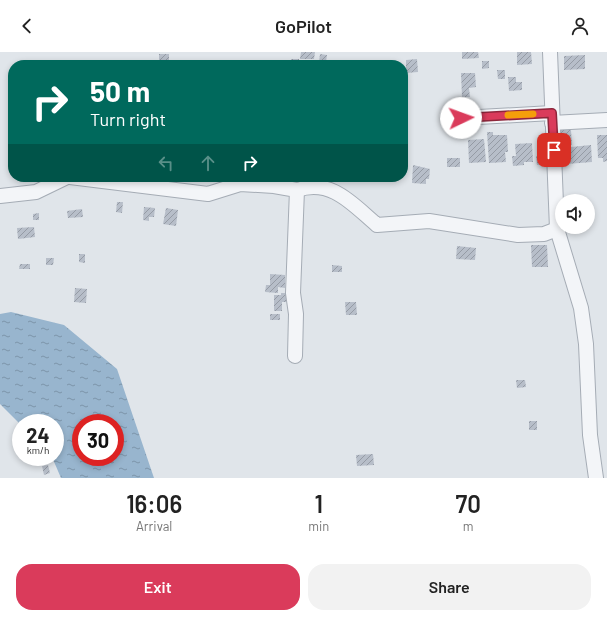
<!DOCTYPE html>
<html lang="en">
<head>
<meta charset="utf-8">
<style>
	:root { --surface:#fff; --page:#f2f2f2; --text:#222; --muted:#767676; --accent:#da3b5b }
	body { margin:0; font-family:Barlow,sans-serif; background:var(--page); color:var(--text); height:100vh; display:flex; flex-direction:column; font-size:15px; white-space:nowrap }
	* { box-sizing:border-box; margin:0 }
	p { font-size:13px; color:var(--muted) }
	.icon { flex:none; width:22px; height:22px; fill:none; stroke:currentColor; stroke-width:2; stroke-linecap:round; stroke-linejoin:round }
	.map { position:relative; height:426px; overflow:hidden }
	.panel { display:flex; flex-direction:column; background:var(--surface); flex:1 }
	.panel>* { flex:none }
	.top-card { position:absolute; left:8px; top:8px; width:400px; height:122px; border-radius:16px; box-shadow:0 2px 6px #0003; background:#00695c; color:#fff; overflow:hidden }
	.controls { position:absolute; left:555px; top:142px; display:grid; gap:8px }
	.controls a { display:grid; place-items:center; width:40px; height:40px; border-radius:50%; background:var(--surface); box-shadow:0 2px 6px #0003; font-size:20px }
	.speed { position:absolute; left:12px; top:362px; display:flex; gap:8px; font-size:20px; font-weight:700; text-align:center }
	.speed>* { display:grid; place-content:center; width:52px; height:52px; border-radius:50%; background:var(--surface); box-shadow:0 2px 6px #0003; line-height:1 }
	.speed small { font-size:10px; font-weight:400 }
	.speed .limit { border:6px solid #d22; background:#fff; color:#111 }
	.pin { position:absolute; display:grid; place-items:center; width:34px; height:34px; color:#fff; margin:-17px; border-radius:8px; box-shadow:0 2px 6px #0006 }
	.me { position:absolute; width:44px; margin:-22px; rotate:87deg; stroke-linejoin:round; filter:drop-shadow(0 0 3px #0008) }
	.turn { display:flex; align-items:center; gap:14px; height:84px; padding:0 16px; font-size:18px }
	.turn .icon { width:52px; height:52px; stroke-width:2.5 }
	.turn b { display:block; font-size:28px; line-height:34px }
	.lanes { display:flex; align-items:center; height:38px; padding:0 16px; background:#0003; justify-content:center; gap:20px; direction:ltr }
	.lanes .off { opacity:.35 }
	.eta { display:flex; justify-content:space-evenly; align-items:center; height:68px; text-align:center }
	.eta b { font-size:24px; font-weight:600; line-height:28px }
	.action { display:flex; gap:8px; margin-top:auto; padding:8px 16px }
	.action a { flex:1; height:46px; border-radius:16px; background:var(--accent); color:#fff; font-size:16px; font-weight:600; line-height:46px; text-align:center }
	.action a+a { background:var(--page); color:var(--text) }
	header { display:flex; justify-content:space-between; align-items:center; height:52px; padding:0 16px; background:var(--surface); font-size:18px; font-weight:600 }
	.map>svg:first-child { display:block }
	.water { fill:url(#water-ripples); fill-rule:evenodd }
	.building { fill:url(#building-hatch) }
	.lines { fill:none; stroke-linecap:round; stroke-linejoin:round }
	.street-casing { stroke:#a5acb5; stroke-width:16 }
	.street { stroke:#f3f5f8; stroke-width:14 }
	.route-casing { stroke:#8e263b; stroke-width:10 }
	.route { stroke:#da3b5b; stroke-width:7 }
	.slow { stroke:#f59e0b; stroke-width:7 }
</style>
</head>
<body>
<header><svg class="icon" aria-label="back" viewBox="0 0 24 24"><path d="M15 5l-7 7 7 7"/></svg>GoPilot<svg class="icon" aria-label="person" viewBox="0 0 24 24"><circle cx="12" cy="8" r="4"/><path d="M4 21q1-7 8-7t8 7"/></svg></header>
<div class="map">
<svg width="607" height="426" viewBox="0 0 607 426">
	<defs>
		<pattern id="water-ripples" width="26" height="14" patternUnits="userSpaceOnUse"><rect width="26" height="14" fill="#98b5ce"/><path d="M2 4q2-2 4 0t4 0M15 11q2-2 4 0t4 0" fill="none" stroke="#7c94a9"/></pattern>
		<pattern id="building-hatch" width="6" height="6" patternUnits="userSpaceOnUse"><rect width="6" height="6" fill="#b7bec9"/><path d="M-1 1l2-2M0 6l6-6M5 7l2-2" fill="none" stroke="#959ba5"/></pattern>
	</defs>
	<rect width="100%" height="100%" fill="#e0e5ea"/>
	<!-- water -->
	<path class="water" d="M11,260L64,273L117,317L154,426H61L52,405H55V371H21V373L0,352V262ZM81,371H115V405H81Z"/>
	<!-- building -->
	<g class="building">
		<path d="M301,0H315L314,7H300Z"/>
		<path d="M462,0H478L479,6L462,7Z"/>
		<path d="M517,0H531L532,12L517,13Z"/>
		<rect x="159" y="2" width="10" height="10"/>
		<path d="M320,2L327,3L326,10H319Z"/>
		<path d="M585,3V17L564,18V4Z"/>
		<rect x="291" y="7" width="8" height="6"/>
		<path d="M417,7L418,20L406,21V8Z"/>
		<rect x="301" y="8" width="10" height="5"/>
		<path d="M482,9H489V16L482,17Z"/>
		<path d="M497,18H505V27H498Z"/>
		<path d="M461,21H475L476,35L469,36L470,45H462Z"/>
		<path d="M508,25H516V30H522V38L509,39Z"/>
		<path d="M559,78H571L572,93H559Z"/>
		<path d="M487,80H493V83H507L508,100H505L506,110L489,111Z"/>
		<path d="M597,83H607V109L603,110V106H598Z"/>
		<path d="M484,87L486,110L469,111L468,88Z"/>
		<path d="M532,91L533,110H524V113L513,114L512,104H516L515,92Z"/>
		<path d="M591,93L592,110L567,112L566,97H571V95Z"/>
		<path d="M547,103L548,112L537,113L536,104Z"/>
		<rect x="447" y="106" width="13" height="9"/>
		<path d="M413,113L430,117L429,127H426V132L412,131Z"/>
		<path d="M117,150H123L122,161L116,160Z"/>
		<path d="M144,155L155,156L154,165H149V169L143,168Z"/>
		<path d="M166,156L178,158L176,174L163,172Z"/>
		<path d="M82,157L83,165L68,166L67,159Z"/>
		<path d="M39,161V168H33V162Z"/>
		<path d="M34,175L35,185L18,187L17,176Z"/>
		<path d="M531,193H547L548,215H532Z"/>
		<path d="M457,194L476,196L475,208L456,207Z"/>
		<path d="M79,202H85V211L79,210Z"/>
		<path d="M46,206H54L53,213H46Z"/>
		<path d="M20,212H30V217H19Z"/>
		<path d="M332,213L342,214V220H332Z"/>
		<path d="M270,222L285,223V236L278,235V241L265,240L266,233H270Z"/>
		<path d="M75,236L87,237L86,251L74,250Z"/>
		<path d="M281,241H286V250H282V259H274V243H281Z"/>
		<path d="M345,250H356L357,263H346Z"/>
		<rect x="270" y="262" width="10" height="6"/>
		<path d="M516,328H525L526,335L517,336Z"/>
		<rect x="529" y="369" width="8" height="9"/>
		<path d="M373,402L374,413L357,414L356,403Z"/>
		<path d="M48,413L50,421L44,423L42,414Z"/>
	</g>
	<g class="lines">
		<defs>
			<g id="street">
				<path d="M550,0L557,177L581,256L586,292L590,383L596,426"/>
				<path d="M461,66L552,61"/>
				<path d="M552,71L607,68"/>
				<path d="M70,125L208,142L240,132L274,134L297,138L293,241L296,262L295,304"/>
				<path d="M297,138C332,126 353,153 377,173L429,169L518,183L544,182L557,177"/>
				<path d="M0,144L36,140L67,125"/>
			</g>
		</defs>
		<!-- street casing -->
		<use href="#street" class="street-casing"/>
		<!-- street -->
		<use href="#street" class="street"/>
	</g>
	<g class="lines">
		<defs>
			<path id="route" d="M461,66L552,61L554,98"/>
		</defs>
		<!-- route casing -->
		<use href="#route" class="route-casing"/>
		<!-- route -->
		<use href="#route" class="route"/>
		<!-- slow -->
		<path class="slow" d="M508,63L533,62"/>
	</g>
</svg>
<div class="controls">
<a><svg class="icon" aria-label="sound" viewBox="0 0 24 24"><path d="M4 9h4l5-4v14l-5-4H4zM17 9q2 3 0 6"/></svg></a>
</div>
<div class="speed"><div>24<small>km/h</small></div><div class="limit">30</div></div>
<div class="pin" style="left:554px;top:98px;background:#d93025"><svg class="icon" aria-label="arrive" viewBox="0 0 24 24"><path d="M6 21V4h12l-3 4 3 4H6"/></svg></div>
<svg class="me" style="left:461px;top:66px" viewBox="-20 -20 40 40"><circle r="19" fill="#fff"/><path d="M0-13L10 11 0 6-10 11z" fill="#da3b5b"/></svg>
<div class="top-card">
<div class="turn"><svg class="icon" aria-label="right" viewBox="0 0 24 24"><path d="M7 20v-9h11M14 6l5 5-5 5"/></svg><div><b>50 m</b>Turn right</div></div>
<div class="lanes"><svg class="icon off" aria-label="left" viewBox="0 0 24 24"><path d="M17 20v-9H6M10 6l-5 5 5 5"/></svg><svg class="icon off" aria-label="ahead" viewBox="0 0 24 24"><path d="M12 20V5M6 11l6-6 6 6"/></svg><svg class="icon" aria-label="right" viewBox="0 0 24 24"><path d="M7 20v-9h11M14 6l5 5-5 5"/></svg></div>
</div>
</div>
<section class="panel">
<div class="eta">
<div><b>16:06</b><p>Arrival</p></div>
<div><b>1</b><p>min</p></div>
<div><b>70</b><p>m</p></div>
</div>
<div class="action"><a>Exit</a><a>Share</a></div>
</section>
</body>
</html>
